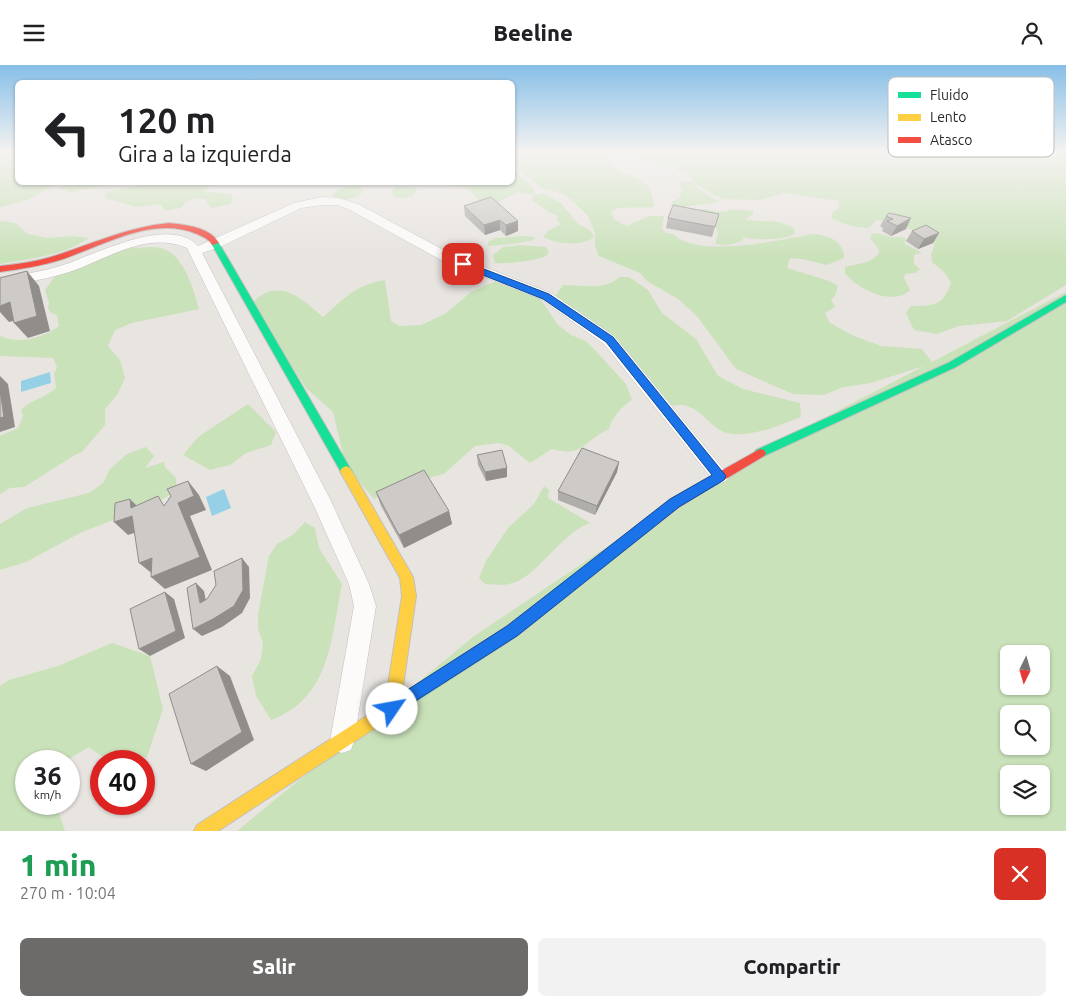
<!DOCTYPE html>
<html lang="es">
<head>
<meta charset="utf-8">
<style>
	:root { --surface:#fff; --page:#f2f2f2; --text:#202124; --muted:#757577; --accent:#6c6b6a }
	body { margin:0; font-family:Ubuntu,sans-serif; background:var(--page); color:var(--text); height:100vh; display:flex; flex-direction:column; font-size:19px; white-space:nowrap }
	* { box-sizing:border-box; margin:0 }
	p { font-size:16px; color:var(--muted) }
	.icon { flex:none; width:28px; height:28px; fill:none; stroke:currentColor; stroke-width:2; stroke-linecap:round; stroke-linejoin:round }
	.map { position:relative; height:766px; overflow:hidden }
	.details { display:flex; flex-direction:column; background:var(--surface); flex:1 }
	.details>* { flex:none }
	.guide { position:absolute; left:15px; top:15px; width:500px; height:105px; border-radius:8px; box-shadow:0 1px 4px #0004; background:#fff; color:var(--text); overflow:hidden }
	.needle { width:32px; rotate:185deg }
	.buttons { position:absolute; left:1000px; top:580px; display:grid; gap:10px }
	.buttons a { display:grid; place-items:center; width:50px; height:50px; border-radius:8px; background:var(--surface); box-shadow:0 1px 4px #0004; font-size:25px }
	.speed { position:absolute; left:15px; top:685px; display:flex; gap:10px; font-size:25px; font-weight:700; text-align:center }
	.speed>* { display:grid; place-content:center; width:65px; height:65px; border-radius:50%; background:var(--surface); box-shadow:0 1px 4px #0004; line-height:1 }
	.speed small { font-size:12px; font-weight:400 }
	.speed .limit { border:8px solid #d22; background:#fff; color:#111 }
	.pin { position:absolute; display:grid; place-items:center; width:42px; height:42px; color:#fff; margin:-21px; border-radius:10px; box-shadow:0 2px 8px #0006 }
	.me { position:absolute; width:55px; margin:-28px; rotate:57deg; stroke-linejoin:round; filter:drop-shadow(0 0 4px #0008) }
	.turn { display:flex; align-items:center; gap:18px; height:105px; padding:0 20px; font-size:22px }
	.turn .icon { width:65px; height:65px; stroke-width:2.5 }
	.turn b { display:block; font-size:35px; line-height:42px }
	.round { display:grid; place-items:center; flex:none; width:52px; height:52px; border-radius:8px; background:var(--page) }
	.summary { display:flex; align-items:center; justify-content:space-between; height:85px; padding:0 20px }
	h1 { font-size:30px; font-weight:800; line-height:38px; color:#1e9e55 }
	.button { display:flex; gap:10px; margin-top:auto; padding:10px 20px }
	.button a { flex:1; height:58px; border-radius:8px; background:var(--accent); color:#fff; font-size:20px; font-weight:800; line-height:58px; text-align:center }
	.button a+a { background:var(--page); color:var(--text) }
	header { display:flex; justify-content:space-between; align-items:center; height:65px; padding:0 20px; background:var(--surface); font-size:22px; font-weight:800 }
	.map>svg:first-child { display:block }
	.green { fill:#cae2ba; fill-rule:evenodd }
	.water { fill:#96d0e7 }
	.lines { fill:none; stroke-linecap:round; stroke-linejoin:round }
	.street-casing { stroke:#c2c0c1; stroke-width:1 }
	.fast-casing { stroke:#c2c0c1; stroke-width:2 }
	.slow-casing { stroke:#c2c0c1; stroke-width:2 }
	.jam-casing { stroke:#c2c0c1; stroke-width:2 }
	.street { fill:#fcfbfa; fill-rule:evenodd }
	.fast { fill:#16e098; fill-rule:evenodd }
	.slow { fill:#ffcf43; fill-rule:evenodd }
	.jam { fill:#f24e42; fill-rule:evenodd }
	.wall { fill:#b0aeab }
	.shaded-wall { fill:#908d8b }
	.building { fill:#cdcac7; stroke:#908d8b }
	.route { fill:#1a73e8; stroke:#114b97 }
	.key { fill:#fff; stroke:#bfbfbf; stroke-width:1 }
	.key-label { font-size:14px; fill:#2a2a2a }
</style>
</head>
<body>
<header><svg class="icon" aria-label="menu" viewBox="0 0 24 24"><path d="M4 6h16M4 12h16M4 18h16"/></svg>Beeline<svg class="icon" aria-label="person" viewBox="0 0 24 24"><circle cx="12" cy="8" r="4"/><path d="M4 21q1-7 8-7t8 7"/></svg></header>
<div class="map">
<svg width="1066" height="766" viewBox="0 0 1066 766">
	<rect width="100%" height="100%" fill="#e8e4e0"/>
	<!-- green -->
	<g class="green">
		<path d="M0,86H17L18,118H57L28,135L0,142Z"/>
		<path d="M513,86H1066V220L1007,256L959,261L937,269L914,265L906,248L911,241C933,241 944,241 951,217L944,207L932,197L931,190L935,178C917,166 899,157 877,155L869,163C855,163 843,159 831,153L833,146L839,143V136L784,128L760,135L723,134L696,120L692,113L672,102L614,88L605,90C616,118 653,102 654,142L618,143L611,147L615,155L627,161L649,151H664L662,164L666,168L673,169C698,194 781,175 813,169C828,170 844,176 844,193L827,200L802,194L790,193L787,203L829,216L838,221L835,231L831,235L835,242L825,248L830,258L854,271L881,281L922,284L932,297L1066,227V766H237L473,572L712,411L924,301L871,318L844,322L824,330L793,329L736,304L696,250L678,234L647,216L640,208L599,191L595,181V168L588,151L580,143L564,129L539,122L513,99ZM1009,589H1041V621H1009ZM1009,649H1041V681H1009ZM1009,709H1041V741H1009Z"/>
		<path d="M513,105L534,123L535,130L544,128L562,139L577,158L591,166L594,172C582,182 556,179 543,172L548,166L561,159L557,155V150L549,147L533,136L531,133L535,130L517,127L494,140L479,135L467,123L442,118H512Z"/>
		<path d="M684,116L693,117L698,124L719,137L682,142L671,140L673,136L681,133L680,128L683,124L679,119Z"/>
		<path d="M68,118H114L72,127L60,124Z"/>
		<path d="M151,118H213L203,126L231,129L233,133L230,139L212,143L208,140L206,134C193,133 189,133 181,143L165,146L161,139L138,142L105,133L106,127Z"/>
		<path d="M347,121H360L363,127C353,135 343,137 332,130L336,126Z"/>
		<path d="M406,121L418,124L412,131L402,133L394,131L392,126L395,122Z"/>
		<path d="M704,144L723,147L733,144L753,146V149L745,155L779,157L794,163L795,168C787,176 753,175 742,172L743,175C733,180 724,182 715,178L718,169L716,161L718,158L699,155L692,145Z"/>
		<path d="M0,156L15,158L28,169L47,173L72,171L89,173C63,191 31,193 0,199Z"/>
		<path d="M877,168L891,172H904L906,175L904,178L922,188L914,190V199L920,204L915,208L905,209L904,213L910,225C893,242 857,224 845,208V202C857,199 875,198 880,186L870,173L872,169Z"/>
		<path d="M523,171L534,172V175L512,179L487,181L489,176L495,173Z"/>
		<path d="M520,180L546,182L549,188C544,196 504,199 495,198L493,190L503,182Z"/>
		<path d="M130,183C139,183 152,181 161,183C183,188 194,225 199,244L132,258L115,265L108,281L120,295L125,313L117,330L105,344V360L82,387L75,390L24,422L10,423L0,429V371L18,363L23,351L21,345C31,335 46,332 56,323L54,309L57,302L53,293L0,291V271C19,280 43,273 59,261L57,250L51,248L48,243L49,238L45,225L56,210L106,189Z"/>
		<path d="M620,212H629L648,225L662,248L696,274L718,311L743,324L800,338L801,352C780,360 756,371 733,369C713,368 705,346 687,341C681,339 674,341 668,341L623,291L554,239L556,230L563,220C584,220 604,226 620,212Z"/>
		<path d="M385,215L391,256L400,261L421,260L445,249L471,227L498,215L525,223L541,235L558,260L571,270L586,276L595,285L626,319L632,335C621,342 613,351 609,364C584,375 584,393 552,384L530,398L509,381L499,378L475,381L444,409L421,415L385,428L374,434L346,401L333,347L306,323L251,239C278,211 300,232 323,252C345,233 355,220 385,215Z"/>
		<path d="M248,339L276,367L271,380L246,388L230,400L210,405L183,390L198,372Z"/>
		<path d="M146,382L154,391L145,403L164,397L165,402L176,413V426L153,440L82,467L26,497L0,505V459L27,443L89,428L103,418L110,404L127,389Z"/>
		<path d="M544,421L549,425L548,433L590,458C558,470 537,514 509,519C501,521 492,519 485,519L479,513L486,496L508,463L534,439Z"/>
		<path d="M305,457L315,463L319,483L342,519C331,573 331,633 271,655L256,631L252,611L261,594L263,578L258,564V549L269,491L277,479L294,469Z"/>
		<path d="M112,578L150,591L163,644L147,692L136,696H108L89,682L65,696H26V739H56L65,766H0V621L9,615L58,601Z"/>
	</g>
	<!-- water -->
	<g class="water">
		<path d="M50,307L51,318L21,327V316Z"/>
		<path d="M224,424L231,443L212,451L206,432Z"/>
	</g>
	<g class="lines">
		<defs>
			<path id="street" d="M322,132L338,133L358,139L451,189L551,228L614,271L729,411L726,416L720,418L714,416L604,279L541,234L441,195L350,145L337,140H322L301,143L220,182L202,188L330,434L369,519L376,541L354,676L351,685L342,688L333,685L330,676L354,541L349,519L314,441L187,183C147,166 109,193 72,206C49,214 24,218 0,220V212C20,210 41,207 60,201C93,191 169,149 198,181L294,138Z"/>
			<g id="fast">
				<path d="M212,176L219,178L350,403L352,406L350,409H342L211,178Z"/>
				<path d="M1066,230V237L956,302L764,391H756L754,388L756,385L948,298Z"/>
				<path d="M633,465L637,467L639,471L637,475L517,571L418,635L413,637L408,635L406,630L408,625L507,561Z"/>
			</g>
			<path id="slow" d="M346,401L350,403L413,512L416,531L402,628L413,623L418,625L420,630L418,635L218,766H194L197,760L385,639L402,531L400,513L340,406L342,403Z"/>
			<g id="jam">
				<path d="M169,158C186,160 210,162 219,178L212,180C208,173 203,172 197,169C152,150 103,181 60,195C41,201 20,204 0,207V201C18,199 36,197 54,191C92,179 128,162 169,158Z"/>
				<path d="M760,384L764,385L766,388L764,391L679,442L637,475L633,477L629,475L627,471L629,467L671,434Z"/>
			</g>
		</defs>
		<!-- street casing -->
		<use href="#street" class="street-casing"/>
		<!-- fast casing -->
		<use href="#fast" class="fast-casing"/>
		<!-- slow casing -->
		<use href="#slow" class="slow-casing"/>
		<!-- jam casing -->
		<use href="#jam" class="jam-casing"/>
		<!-- street -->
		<use href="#street" class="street"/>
		<!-- fast -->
		<use href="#fast" class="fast"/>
		<!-- slow -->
		<use href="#slow" class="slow"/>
		<!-- jam -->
		<use href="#jam" class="jam"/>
	</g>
	<!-- wall -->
	<g class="wall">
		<path d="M464,141L518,156V166L506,171L500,165L485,170L465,151Z"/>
		<path d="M889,148L906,164L891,171L882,166L883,163L880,161L886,151Z"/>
		<path d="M719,149L712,172L666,163L668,153Z"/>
		<path d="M912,166L939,168L933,178L918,184L906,176Z"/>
		<path d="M477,390L507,412L486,416L478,400Z"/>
		<path d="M619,397L617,407L595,450L558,435V426Z"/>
		<path d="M376,427L449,446L452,459L404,483L381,441Z"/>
	</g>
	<!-- shaded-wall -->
	<g class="shaded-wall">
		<path d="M911,153L906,164L891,171L897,161Z"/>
		<path d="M500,155V165L485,170L484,160Z"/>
		<path d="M518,156V166L506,171V160Z"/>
		<path d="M939,168L933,178L918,184L924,174Z"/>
		<path d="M27,206L39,221L50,266L28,273L14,258Z"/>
		<path d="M10,237L24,253L9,257L0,247V241Z"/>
		<path d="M0,311L8,319L15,362L0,367Z"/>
		<path d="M619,397L617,407L595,450L597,441Z"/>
		<path d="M507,403V412L486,416L485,407Z"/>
		<path d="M188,416L199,430L206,445L190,451L212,505L165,524L151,512L178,438Z"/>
		<path d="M130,434L144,448L131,443Z"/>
		<path d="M449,446L452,459L404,483L399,470Z"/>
		<path d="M132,451L146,464L128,470L114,457Z"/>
		<path d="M152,493L154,510L139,498Z"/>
		<path d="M242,493L249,502L250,533L242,548L222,562L202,571L193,564Z"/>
		<path d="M196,518L204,526L208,546L200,538Z"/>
		<path d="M165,527L174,534L185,573L150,591L139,584Z"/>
		<path d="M217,601L230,611L254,675L206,706L191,699Z"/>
	</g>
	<!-- building -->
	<g class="building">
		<path d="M491,132L518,156L506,160L500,155L484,160L464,141Z"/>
		<path d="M673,140L719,149L715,162L668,153Z"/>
		<path d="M889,148L911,153L897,161L887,156L893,154L886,151Z"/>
		<path d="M926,160L939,168L924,174L912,166Z"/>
		<path d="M27,206L37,251L14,258L10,237L0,241V213Z"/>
		<path d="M0,325L4,352L0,353Z"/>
		<path d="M582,383L619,397L597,441L558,426Z"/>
		<path d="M502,385L507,403L485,407L477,390Z"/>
		<path d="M424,405L449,446L399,470L376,427Z"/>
		<path d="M188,416L194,431L178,438L200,492L151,512L152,493L139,498L132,451L114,457L115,438L130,434L131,443L158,431L164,441L171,431L167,424Z"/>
		<path d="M242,493L243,525L234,541L213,554L193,564L187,523L196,518L200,538L207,534L216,520L214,506Z"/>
		<path d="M165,527L176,566L139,584L130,544Z"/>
		<path d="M217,601L242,667L191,699L169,629Z"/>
	</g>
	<!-- sky -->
	<linearGradient id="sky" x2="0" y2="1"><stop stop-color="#87bfe8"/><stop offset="0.45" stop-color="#f5f3f1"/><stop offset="1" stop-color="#f5f3f1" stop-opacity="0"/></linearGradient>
	<rect width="1066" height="193" fill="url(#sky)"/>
	<!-- route -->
	<path class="route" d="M463,196L549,229L613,272L726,411L724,415L679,442L517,571L392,651L387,649L384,644L387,638L507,561L670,434L712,410L606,277L543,234L460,201L459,199Z"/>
	<!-- legend -->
	<rect x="888" y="12" width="166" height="80" rx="8" class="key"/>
	<rect x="898" y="27" width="23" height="6" fill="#16e098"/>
	<rect x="898" y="49" width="23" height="7" fill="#ffcf43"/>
	<rect x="898" y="72" width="23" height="6" fill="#f24e42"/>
	<g class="key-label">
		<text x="930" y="35">Fluido</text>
		<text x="930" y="57">Lento</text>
		<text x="930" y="80">Atasco</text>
	</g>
</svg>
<div class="buttons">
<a><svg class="needle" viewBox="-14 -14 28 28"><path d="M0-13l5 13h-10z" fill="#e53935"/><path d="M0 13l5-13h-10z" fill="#757577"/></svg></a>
<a><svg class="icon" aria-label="search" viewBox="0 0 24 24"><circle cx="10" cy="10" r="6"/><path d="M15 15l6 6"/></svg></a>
<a><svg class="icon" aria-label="layers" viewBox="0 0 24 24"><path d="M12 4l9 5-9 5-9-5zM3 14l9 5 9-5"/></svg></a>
</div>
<div class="speed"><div>36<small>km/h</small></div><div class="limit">40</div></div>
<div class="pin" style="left:463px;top:199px;background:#d93025"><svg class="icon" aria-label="arrive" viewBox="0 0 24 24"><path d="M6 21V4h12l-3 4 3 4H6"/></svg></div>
<svg class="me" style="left:392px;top:644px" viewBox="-20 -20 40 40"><circle r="19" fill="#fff"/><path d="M0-13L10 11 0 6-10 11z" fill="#1a73e8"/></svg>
<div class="guide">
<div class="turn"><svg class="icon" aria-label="left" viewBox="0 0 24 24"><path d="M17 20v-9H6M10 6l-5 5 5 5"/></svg><div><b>120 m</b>Gira a la izquierda</div></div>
</div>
</div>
<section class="details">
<div class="summary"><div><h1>1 min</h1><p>270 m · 10:04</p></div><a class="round" style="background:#d93025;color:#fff"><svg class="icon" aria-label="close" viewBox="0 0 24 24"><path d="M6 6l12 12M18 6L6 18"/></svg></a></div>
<div class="button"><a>Salir</a><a>Compartir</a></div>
</section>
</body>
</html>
